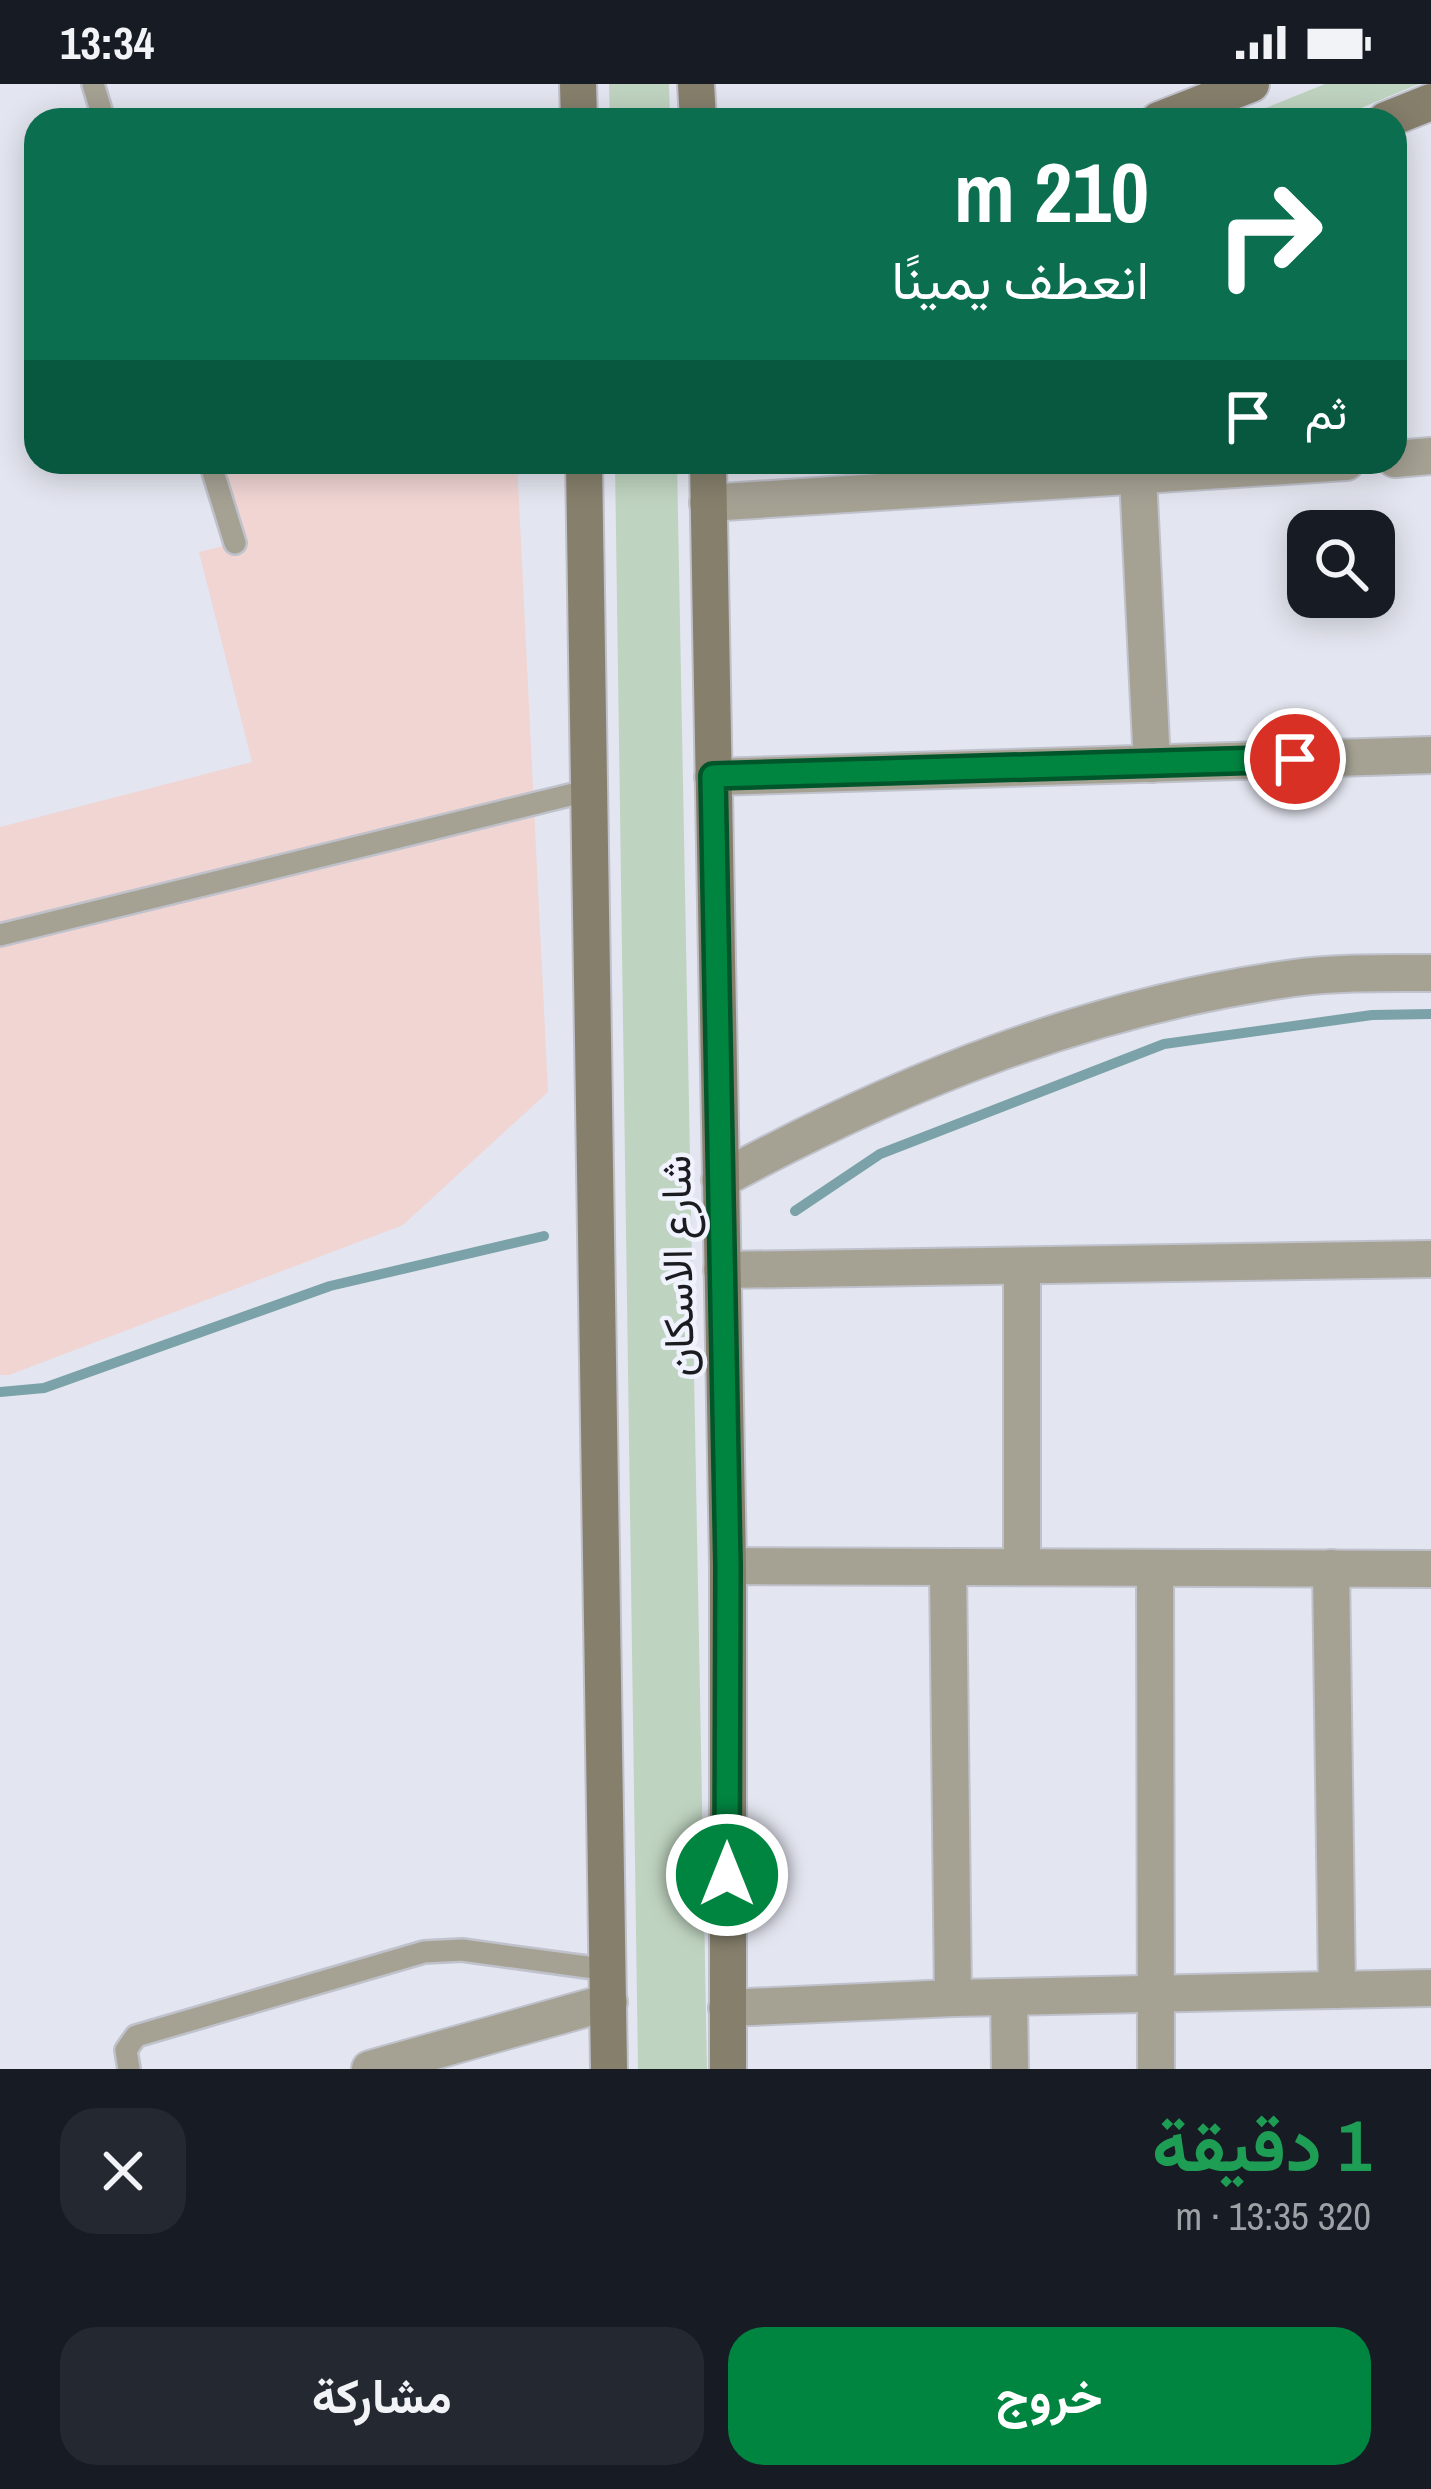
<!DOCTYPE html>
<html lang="ar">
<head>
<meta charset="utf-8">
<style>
	:root { --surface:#171b24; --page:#242831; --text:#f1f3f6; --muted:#9ea1a6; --accent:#008540 }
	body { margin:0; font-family:"Archivo Narrow",Vazirmatn,sans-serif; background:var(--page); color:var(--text); direction:rtl; height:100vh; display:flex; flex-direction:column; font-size:45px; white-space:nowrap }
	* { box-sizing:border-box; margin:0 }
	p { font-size:39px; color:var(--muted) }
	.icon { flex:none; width:66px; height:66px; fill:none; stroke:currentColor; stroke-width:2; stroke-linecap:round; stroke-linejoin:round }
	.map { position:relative; height:1985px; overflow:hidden; direction:ltr }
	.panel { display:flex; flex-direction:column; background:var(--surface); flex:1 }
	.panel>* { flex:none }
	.top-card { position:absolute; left:24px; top:24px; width:1383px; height:366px; border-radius:36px; box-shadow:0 6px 30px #0003; direction:rtl; background:#0b6e4f; color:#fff; overflow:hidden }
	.buttons { position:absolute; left:1287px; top:426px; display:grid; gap:24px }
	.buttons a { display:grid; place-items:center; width:108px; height:108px; border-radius:24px; background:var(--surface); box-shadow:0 6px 30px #0003; font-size:60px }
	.pin { position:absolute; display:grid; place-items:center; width:102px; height:102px; color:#fff; margin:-51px; border:6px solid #fff; border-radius:50%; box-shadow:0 3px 12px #0007 }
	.me { position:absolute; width:132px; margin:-66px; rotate:0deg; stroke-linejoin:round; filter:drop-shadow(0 0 9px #0008) }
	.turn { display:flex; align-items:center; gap:42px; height:252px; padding:0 60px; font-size:54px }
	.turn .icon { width:156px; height:156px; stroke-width:2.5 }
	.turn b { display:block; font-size:84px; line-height:102px }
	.then { display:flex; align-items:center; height:114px; padding:0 60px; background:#0003; gap:24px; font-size:45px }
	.round { display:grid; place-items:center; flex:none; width:126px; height:126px; border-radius:36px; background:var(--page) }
	.headline { display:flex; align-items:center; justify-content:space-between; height:204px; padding:0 60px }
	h1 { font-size:72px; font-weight:700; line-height:90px; color:#1e9e55 }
	.button { display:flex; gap:24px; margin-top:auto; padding:24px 60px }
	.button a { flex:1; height:138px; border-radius:36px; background:var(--accent); color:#fff; font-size:48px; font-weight:700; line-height:138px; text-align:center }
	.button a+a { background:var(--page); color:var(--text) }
	.status { display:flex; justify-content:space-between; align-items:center; height:84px; padding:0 60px; background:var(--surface); direction:ltr }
	.status svg { height:33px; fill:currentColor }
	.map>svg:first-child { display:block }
	.industrial { fill:#f0d5d3 }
	.park { fill:#bfd4c0 }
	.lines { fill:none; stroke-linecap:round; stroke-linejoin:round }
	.stream { stroke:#7ba2a8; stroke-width:10 }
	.service-casing { stroke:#bfc1cb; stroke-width:26 }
	.minor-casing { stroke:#bfc1cb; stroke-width:40 }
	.secondary-casing { stroke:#bfc1cb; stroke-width:40 }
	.service { stroke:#a5a193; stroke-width:21 }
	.minor { stroke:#a5a193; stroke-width:36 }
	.secondary { stroke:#867f6c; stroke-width:36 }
	.route-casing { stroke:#00562a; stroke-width:30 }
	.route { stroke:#008540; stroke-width:21 }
	.labels { text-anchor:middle; stroke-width:9; stroke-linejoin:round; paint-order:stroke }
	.street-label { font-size:42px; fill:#1b1c20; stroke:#f0f2fe }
</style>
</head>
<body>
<div class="status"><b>13:34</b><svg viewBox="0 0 49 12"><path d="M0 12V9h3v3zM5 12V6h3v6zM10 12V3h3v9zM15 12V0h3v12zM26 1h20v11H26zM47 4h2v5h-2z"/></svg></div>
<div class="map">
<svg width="1431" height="1985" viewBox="0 0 1431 1985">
	<rect width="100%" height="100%" fill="#e3e5f0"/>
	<!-- industrial -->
	<path class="industrial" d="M211,378H517L548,1008L403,1141L9,1291H0V743L252,678L199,468L232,460Z"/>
	<!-- park -->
	<g class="park">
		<path d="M609,0H669L670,36H610Z"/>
		<path d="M1325,0H1419L1332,36H1236Z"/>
		<path d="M615,378H677L707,1985H638Z"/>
	</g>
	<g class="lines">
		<!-- stream -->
		<g class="stream">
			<path d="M795,1127L880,1070L1164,960L1372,931L1431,930"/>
			<path d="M0,1308L44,1304L330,1202L544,1152"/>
		</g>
		<defs>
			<g id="service">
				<path d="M93,0L104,36"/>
				<path d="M210,378L235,459"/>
				<path d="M0,851L590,706"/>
				<path d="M129,1985L126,1966L136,1952L424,1868L462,1866L609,1886"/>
			</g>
			<g id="minor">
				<path d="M1395,375L1431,372"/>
				<path d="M1138,393L1152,680"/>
				<path d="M708,419L1346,378"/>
				<path d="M713,693L1431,671"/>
				<path d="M720,1096C900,998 1090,922 1294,894C1339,888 1386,889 1431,889"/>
				<path d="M722,1186L1431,1175"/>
				<path d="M728,1482L1431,1485"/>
				<path d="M948,1483L953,1914"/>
				<path d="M1022,1483V1182"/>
				<path d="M1155,1484L1156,1985"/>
				<path d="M1331,1484L1337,1906"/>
				<path d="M1009,1913L1010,1985"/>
				<path d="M727,1924L953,1914L1431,1904"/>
				<path d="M370,1985L609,1918"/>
			</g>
			<g id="secondary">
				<path d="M578,0L579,36"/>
				<path d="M696,0L698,36"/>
				<path d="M1159,36L1251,0"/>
				<path d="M1386,36L1431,18"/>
				<path d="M584,378L609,1985"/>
				<path d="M708,378L728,1482V1985"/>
			</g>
		</defs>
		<!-- service casing -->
		<use href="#service" class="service-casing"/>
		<!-- minor casing -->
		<use href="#minor" class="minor-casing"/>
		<!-- secondary casing -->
		<use href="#secondary" class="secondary-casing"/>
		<!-- service -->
		<use href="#service" class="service"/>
		<!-- minor -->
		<use href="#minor" class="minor"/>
		<!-- secondary -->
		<use href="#secondary" class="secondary"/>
	</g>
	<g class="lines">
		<defs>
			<path id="route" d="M727,1791L728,1482L713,692L1295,675"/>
		</defs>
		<!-- route casing -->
		<use href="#route" class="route-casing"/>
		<!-- route -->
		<use href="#route" class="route"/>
	</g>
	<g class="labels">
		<!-- street labels -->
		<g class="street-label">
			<text transform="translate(677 1182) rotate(-91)" y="15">شارع الاسكان</text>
		</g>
	</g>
</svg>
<div class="buttons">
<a><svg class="icon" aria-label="search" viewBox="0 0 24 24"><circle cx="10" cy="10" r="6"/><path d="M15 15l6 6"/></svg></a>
</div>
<div class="pin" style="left:1295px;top:675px;background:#d93025"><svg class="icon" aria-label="arrive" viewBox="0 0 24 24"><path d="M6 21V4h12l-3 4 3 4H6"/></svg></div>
<svg class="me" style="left:727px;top:1791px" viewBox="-20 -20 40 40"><circle r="17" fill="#008540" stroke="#fff" stroke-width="3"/><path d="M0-11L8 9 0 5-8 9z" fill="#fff"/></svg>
<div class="top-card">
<div class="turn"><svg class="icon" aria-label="right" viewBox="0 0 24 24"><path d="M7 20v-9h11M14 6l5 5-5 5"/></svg><div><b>210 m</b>انعطف يمينًا</div></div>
<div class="then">ثم<svg class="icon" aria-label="arrive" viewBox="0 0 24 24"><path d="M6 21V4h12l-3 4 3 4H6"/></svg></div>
</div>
</div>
<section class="panel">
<div class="headline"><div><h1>1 دقيقة</h1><p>320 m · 13:35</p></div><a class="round"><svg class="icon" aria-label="close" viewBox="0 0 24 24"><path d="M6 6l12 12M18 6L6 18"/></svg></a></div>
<div class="button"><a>خروج</a><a>مشاركة</a></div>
</section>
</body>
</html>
